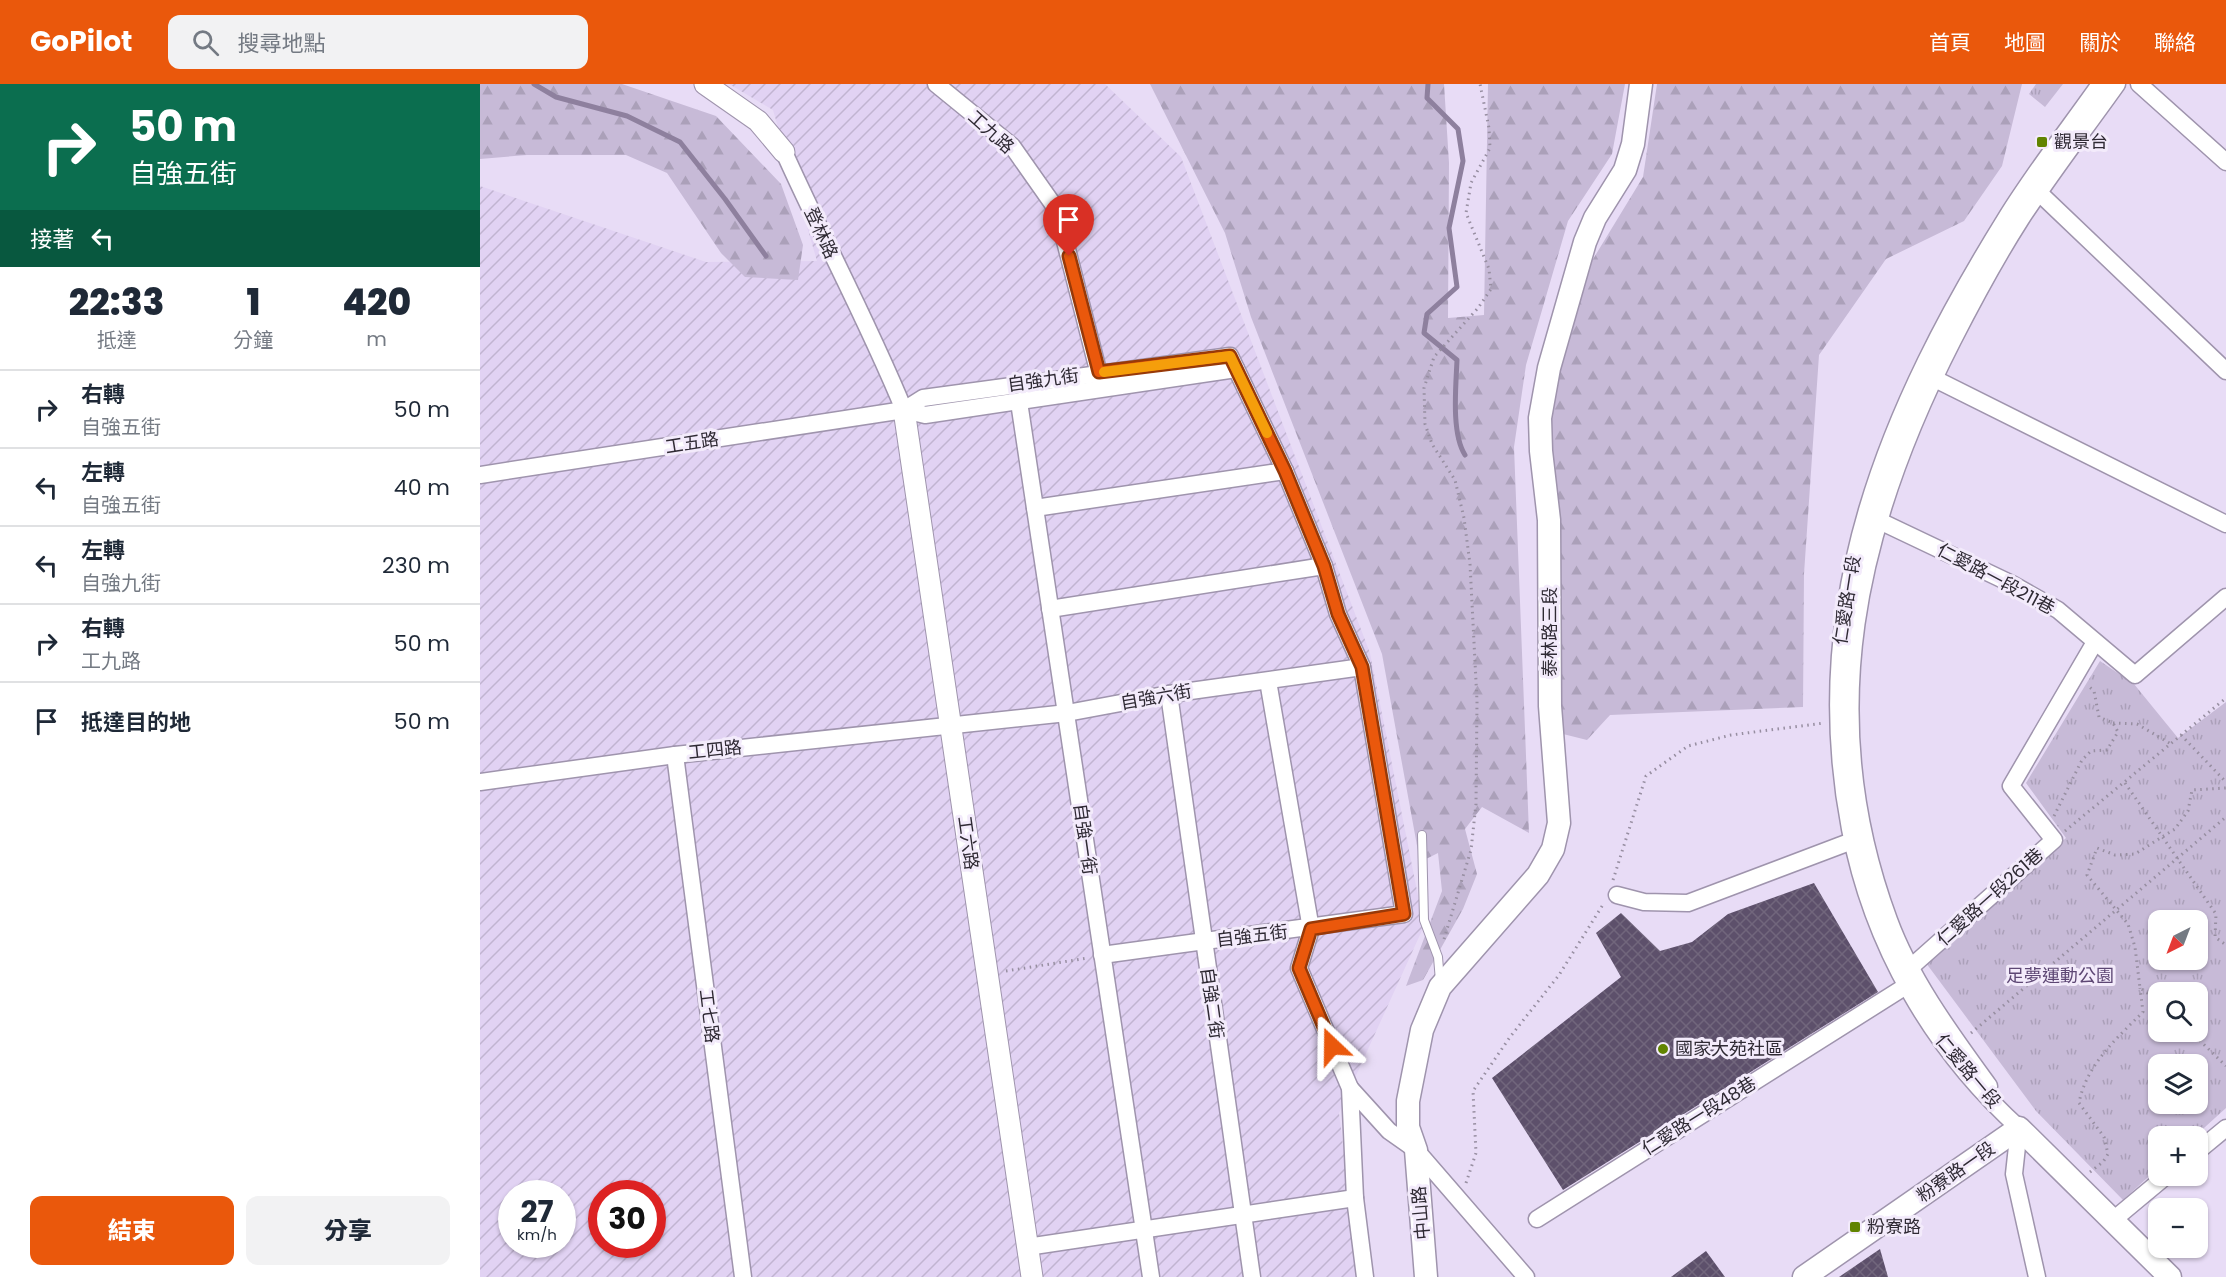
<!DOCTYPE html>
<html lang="zh-TW">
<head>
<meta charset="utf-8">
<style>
	:root { --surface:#fff; --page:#f2f2f3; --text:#1f2937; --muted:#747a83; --line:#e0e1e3; --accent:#ea580c }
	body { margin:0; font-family:Poppins,"Noto Sans TC",sans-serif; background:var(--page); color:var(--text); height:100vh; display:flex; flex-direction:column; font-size:22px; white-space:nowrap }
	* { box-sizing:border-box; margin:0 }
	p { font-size:20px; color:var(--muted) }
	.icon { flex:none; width:33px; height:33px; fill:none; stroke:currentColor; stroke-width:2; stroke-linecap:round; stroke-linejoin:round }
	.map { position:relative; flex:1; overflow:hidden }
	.details { display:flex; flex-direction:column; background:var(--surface); width:480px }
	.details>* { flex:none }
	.hud { background:#0b6e4f; color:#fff; overflow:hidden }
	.needle { width:39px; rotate:222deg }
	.buttons { position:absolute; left:1668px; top:826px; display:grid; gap:12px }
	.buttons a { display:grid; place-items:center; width:60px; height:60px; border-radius:12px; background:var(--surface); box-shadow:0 2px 4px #0004; font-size:30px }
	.speed { position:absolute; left:18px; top:1096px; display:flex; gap:12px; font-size:30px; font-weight:700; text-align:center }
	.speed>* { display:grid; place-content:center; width:78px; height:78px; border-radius:50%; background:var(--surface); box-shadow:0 2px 4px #0004; line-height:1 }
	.speed small { font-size:15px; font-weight:400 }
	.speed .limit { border:9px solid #d22; background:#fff; color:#111 }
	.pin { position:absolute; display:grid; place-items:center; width:51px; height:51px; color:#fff; margin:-62px -26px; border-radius:50% 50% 50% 0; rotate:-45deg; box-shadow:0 0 6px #0007 }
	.pin .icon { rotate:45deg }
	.me { position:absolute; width:66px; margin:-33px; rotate:337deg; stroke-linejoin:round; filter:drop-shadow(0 0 4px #0008) }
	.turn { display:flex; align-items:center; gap:21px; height:126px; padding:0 30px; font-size:27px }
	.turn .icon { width:78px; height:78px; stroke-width:2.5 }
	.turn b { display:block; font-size:42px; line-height:51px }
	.then { display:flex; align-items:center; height:57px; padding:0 30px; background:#0003; gap:12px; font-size:22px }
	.eta { display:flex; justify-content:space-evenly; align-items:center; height:102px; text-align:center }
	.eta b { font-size:36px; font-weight:800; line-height:42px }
	.button { display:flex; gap:12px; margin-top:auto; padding:12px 30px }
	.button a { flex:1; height:69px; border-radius:12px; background:var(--accent); color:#fff; font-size:24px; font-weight:800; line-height:69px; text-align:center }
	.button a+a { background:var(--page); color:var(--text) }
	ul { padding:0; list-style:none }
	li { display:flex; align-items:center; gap:18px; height:78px; padding:0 30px; border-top:2px solid var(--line) }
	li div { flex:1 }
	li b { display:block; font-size:22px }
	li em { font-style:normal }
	header { display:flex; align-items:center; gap:36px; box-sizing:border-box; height:84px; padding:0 30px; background:var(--accent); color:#fff }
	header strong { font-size:28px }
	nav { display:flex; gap:33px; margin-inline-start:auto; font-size:21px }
	.search { width:420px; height:54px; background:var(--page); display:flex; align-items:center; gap:15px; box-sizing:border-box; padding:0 21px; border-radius:12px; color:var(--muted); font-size:22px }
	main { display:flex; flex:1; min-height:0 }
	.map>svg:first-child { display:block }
	.industrial { fill:url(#industrial-furrows); fill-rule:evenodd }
	.forest { fill:url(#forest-firs) }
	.park { fill:url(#park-tufts); fill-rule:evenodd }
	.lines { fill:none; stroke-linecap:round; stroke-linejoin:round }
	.stream { stroke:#8e809e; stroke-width:5 }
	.building { fill:url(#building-cross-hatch) }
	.service-casing { stroke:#9f94ad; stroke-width:10 }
	.minor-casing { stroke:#9f94ad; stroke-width:19 }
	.tertiary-casing { stroke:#9f94ad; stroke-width:23 }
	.secondary-casing { stroke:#9f94ad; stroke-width:25 }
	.path { stroke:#978ea1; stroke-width:3; stroke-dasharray:1.5 4.5; stroke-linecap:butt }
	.service { stroke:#fff; stroke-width:8 }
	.minor { stroke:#fff; stroke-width:16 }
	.tertiary { stroke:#fff; stroke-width:21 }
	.secondary { stroke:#fff; stroke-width:22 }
	.route-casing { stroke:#983908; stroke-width:15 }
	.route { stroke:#ea580c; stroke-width:10 }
	.slow { stroke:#f59e0b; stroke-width:10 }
	.poi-dot { fill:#618400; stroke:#f3ebfb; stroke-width:2 }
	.labels { text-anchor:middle; stroke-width:6; stroke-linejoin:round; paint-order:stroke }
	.street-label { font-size:18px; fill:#2f2a34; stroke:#f3ebfb }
	.poi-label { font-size:18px; fill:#2f2a34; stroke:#f3ebfb; text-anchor:start }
	.park-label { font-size:18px; fill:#5d4774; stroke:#f3ebfb }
</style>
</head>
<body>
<header>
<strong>GoPilot</strong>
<div class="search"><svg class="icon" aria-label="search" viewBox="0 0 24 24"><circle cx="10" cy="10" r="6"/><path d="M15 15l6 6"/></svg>搜尋地點</div>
<nav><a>首頁</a><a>地圖</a><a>關於</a><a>聯絡</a></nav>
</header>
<main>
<section class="details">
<div class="hud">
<div class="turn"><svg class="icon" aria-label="right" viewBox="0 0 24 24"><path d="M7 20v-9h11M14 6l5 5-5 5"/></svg><div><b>50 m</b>自強五街</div></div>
<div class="then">接著<svg class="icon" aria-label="left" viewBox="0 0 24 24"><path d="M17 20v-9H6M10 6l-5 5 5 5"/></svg></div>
</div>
<div class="eta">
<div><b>22:33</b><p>抵達</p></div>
<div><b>1</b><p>分鐘</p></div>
<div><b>420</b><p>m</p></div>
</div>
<ul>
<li><svg class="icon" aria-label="right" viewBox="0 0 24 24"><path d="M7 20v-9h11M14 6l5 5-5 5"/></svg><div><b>右轉</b><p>自強五街</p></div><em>50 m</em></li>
<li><svg class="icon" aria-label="left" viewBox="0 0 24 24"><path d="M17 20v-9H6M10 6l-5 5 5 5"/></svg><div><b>左轉</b><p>自強五街</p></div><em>40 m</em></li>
<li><svg class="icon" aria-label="left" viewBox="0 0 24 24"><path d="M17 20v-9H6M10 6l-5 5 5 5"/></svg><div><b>左轉</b><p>自強九街</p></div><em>230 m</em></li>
<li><svg class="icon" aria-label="right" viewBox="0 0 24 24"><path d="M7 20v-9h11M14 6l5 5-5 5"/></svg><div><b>右轉</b><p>工九路</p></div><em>50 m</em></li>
<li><svg class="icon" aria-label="arrive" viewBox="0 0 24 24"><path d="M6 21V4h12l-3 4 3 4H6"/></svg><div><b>抵達目的地</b></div><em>50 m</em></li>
</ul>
<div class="button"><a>結束</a><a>分享</a></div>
</section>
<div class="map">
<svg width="1746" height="1193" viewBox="0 0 1746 1193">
	<defs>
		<pattern id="industrial-furrows" width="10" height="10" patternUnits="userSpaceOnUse" patternTransform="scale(1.5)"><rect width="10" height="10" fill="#e1d2f3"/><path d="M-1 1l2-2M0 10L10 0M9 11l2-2" fill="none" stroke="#c1b4d1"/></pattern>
		<pattern id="forest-firs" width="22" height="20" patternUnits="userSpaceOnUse" patternTransform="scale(1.5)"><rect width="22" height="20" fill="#c7bad7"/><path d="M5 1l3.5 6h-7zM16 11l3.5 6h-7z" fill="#aba0b9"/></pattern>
		<pattern id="park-tufts" width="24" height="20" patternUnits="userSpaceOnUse" patternTransform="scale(1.5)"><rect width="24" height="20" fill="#c7bad7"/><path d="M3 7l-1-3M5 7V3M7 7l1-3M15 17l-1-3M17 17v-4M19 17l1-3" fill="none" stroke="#aba0b9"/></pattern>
		<pattern id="building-cross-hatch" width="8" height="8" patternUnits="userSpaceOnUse" patternTransform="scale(1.5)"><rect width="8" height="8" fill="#5d506b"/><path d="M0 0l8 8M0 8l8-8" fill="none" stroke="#71667c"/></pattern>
	</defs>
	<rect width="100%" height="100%" fill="#e8dcf6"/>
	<!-- industrial -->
	<path class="industrial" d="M249,0H625L701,73L890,569L944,842L859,1029L879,1193H0V102L226,178L337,177L293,26ZM32,1110H82V1161H32ZM122,1110H172V1161H122Z"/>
	<!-- forest -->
	<g class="forest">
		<path d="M0,0H142L236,32L301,100L323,161L318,196L265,193L241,169L187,89L146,71H47L0,75Z"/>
		<path d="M670,0H964L969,79L968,234L1004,231L1008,0H1145L1132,70L1088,137L1046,281L1034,363L1049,749L1002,723L985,745L997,790L983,825L943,896L926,902L962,807L958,769L940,778L902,570L771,233L745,149Z"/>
		<path d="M1177,0H1542L1522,82L1484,137L1406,175L1339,271L1324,490L1323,623L1130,631L1107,656L1079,649V515L1073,371L1067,338L1107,185L1163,93Z"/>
	</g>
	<!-- park -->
	<g class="park">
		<path d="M1556,0H1583L1565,23L1549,10Z"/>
		<path d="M1620,577L1654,600L1698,654L1746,618V1024L1714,1053H1678V1084L1643,1116L1556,1027L1446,879L1586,754L1546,699ZM1678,837H1718V876H1678ZM1678,909H1718V948H1678ZM1678,981H1718V1020H1678Z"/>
	</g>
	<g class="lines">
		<!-- stream -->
		<g class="stream">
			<path d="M54,0L76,13L147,32L200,58L245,115L286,172"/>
			<path d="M948,0L947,14L978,45L983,77L969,144L977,203L947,230L944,249L977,276C976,302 971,349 985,371"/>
		</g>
	</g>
	<!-- building -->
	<g class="building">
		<path d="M1334,799L1398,908L1083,1106L1012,994L1141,893L1116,849L1141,829L1180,867L1212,858L1248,830Z"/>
		<path d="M1400,1165L1408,1193H1359Z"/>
		<path d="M1226,1167L1245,1193H1191Z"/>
	</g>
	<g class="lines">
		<defs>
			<path id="service" d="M942,751L944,836L958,873L960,897"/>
			<g id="minor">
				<path d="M456,0L532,62L577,126L621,298"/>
				<path d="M1659,0L1746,78"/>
				<path d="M304,68C343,155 388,238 424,326"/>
				<path d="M1552,102L1746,287"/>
				<path d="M1445,290L1746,440"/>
				<path d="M539,318L671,1193"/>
				<path d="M424,326L443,314L750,272L805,387L844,482L858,530L882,583L924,830L622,871"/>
				<path d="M0,391L424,326L445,331L756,285"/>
				<path d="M555,424L805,387"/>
				<path d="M1389,432L1532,500L1578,526L1655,591L1746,513"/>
				<path d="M570,525L844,482"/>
				<path d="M788,597L831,845L819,884L870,1004L875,1114L885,1193"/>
				<path d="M689,610L772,1193"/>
				<path d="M195,671L263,1193"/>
				<path d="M0,698L195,671L587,629L689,610L882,583"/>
				<path d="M1137,811L1164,818L1208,819L1372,757"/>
				<path d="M1509,1002C1472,951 1431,896 1409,836C1333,631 1377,444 1473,256C1494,215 1516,174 1541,135C1571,89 1605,45 1637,0"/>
				<path d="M870,1004L909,1047L936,1066L1046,1193"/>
				<path d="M1539,1044C1452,965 1392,861 1370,745C1326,517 1408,324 1526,134C1555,87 1589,44 1620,0"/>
				<path d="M1539,1044L1534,1090L1557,1193"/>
				<path d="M1718,1067L1746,1044"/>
				<path d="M1057,1135L1426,902L1431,883L1574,756L1531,702L1615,558"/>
				<path d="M1632,1137L1686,1092"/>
				<path d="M547,1163L875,1114"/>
			</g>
			<g id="tertiary">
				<path d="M225,0L278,37L304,68"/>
				<path d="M424,326L552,1193"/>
			</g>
			<g id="secondary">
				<path d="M946,1193L936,1066L928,1043V1017L942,946L960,903L1058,791L1073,765L1079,739L1070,622L1069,436L1061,367L1060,334L1069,284L1105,158L1115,134L1145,86L1153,60L1161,0"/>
				<path d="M1324,1193L1539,1044L1690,1193"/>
			</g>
		</defs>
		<!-- service casing -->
		<use href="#service" class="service-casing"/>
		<!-- minor casing -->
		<use href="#minor" class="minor-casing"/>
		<!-- tertiary casing -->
		<use href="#tertiary" class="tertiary-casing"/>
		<!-- secondary casing -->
		<use href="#secondary" class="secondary-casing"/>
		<!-- path -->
		<g class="path">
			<path d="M1633,639L1657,640L1691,660"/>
			<path d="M1701,651L1746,698"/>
			<path d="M1645,699L1736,830L1735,853L1746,861"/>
			<path d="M1574,732L1602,676L1611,667L1627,666L1638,648L1633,639L1619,633L1614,607L1607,601"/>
			<path d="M1585,747L1746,614"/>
			<path d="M1133,796L1166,692L1208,662L1251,651L1344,639"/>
			<path d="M964,855L991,766L996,720L997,617L990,480L984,434L975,396L952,360L945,340L944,304L954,273L998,224L1011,205L1009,185L986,129L991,99L1010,64L1009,44L1000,0"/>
			<path d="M526,887L608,874"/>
			<path d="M1678,916L1660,904L1655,863L1648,840L1607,791L1617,764L1635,771L1655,770L1682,753L1695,745L1708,727L1712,706L1746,704"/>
			<path d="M1711,948L1746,982"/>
			<path d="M1491,949L1746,733"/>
			<path d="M1610,1088L1623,1078L1628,1070L1624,1053L1599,1019C1606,981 1637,954 1663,928L1660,904"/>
			<path d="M986,1099L996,1069L993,1007L1030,953L1079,891L1124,819"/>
		</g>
		<!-- service -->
		<use href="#service" class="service"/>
		<!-- minor -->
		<use href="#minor" class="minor"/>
		<!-- tertiary -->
		<use href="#tertiary" class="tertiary"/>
		<!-- secondary -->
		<use href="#secondary" class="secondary"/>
	</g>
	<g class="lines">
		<defs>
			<path id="route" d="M589,172L619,288L750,272L805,387L844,482L858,530L882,583L924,830L831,845L819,884L852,962"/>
		</defs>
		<!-- route casing -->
		<use href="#route" class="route-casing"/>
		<!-- route -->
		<use href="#route" class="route"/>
		<!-- slow -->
		<path class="slow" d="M624,288L750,272L787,349"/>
	</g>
	<!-- markers -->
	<g class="poi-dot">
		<rect x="1556" y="52" width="12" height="12" rx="3"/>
		<circle cx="1183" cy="965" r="6"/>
		<rect x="1369" y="1137" width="12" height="12" rx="3"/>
	</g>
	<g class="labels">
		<!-- street labels -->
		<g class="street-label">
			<text transform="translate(511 48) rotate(42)" y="6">工九路</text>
			<text transform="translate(341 149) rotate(65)" y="6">登林路</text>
			<text transform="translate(563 296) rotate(-8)" y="6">自強九街</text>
			<text transform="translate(212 359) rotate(-9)" y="6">工五路</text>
			<text transform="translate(1516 495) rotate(28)" y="6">仁愛路一段211巷</text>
			<text transform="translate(1367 516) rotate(-81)" y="6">仁愛路一段</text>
			<text transform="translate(1070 548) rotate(-90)" y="6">泰林路三段</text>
			<text transform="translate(676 613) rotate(-10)" y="6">自強六街</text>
			<text transform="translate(235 666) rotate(-6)" y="6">工四路</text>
			<text transform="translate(605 755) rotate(82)" y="6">自強一街</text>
			<text transform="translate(488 759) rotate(82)" y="6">工六路</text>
			<text transform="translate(1510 813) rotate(-42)" y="6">仁愛路一段261巷</text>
			<text transform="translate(772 852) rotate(-7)" y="6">自強五街</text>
			<text transform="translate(732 919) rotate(82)" y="6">自強二街</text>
			<text transform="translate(229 932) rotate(83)" y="6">工七路</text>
			<text transform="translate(1488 987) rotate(50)" y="6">仁愛路一段</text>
			<text transform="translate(1219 1032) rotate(-32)" y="6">仁愛路一段48巷</text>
			<text transform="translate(1476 1088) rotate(-35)" y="6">粉寮路一段</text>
			<text transform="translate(941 1129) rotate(-95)" y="6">中山路</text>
		</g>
		<!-- poi labels -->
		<g class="poi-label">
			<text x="1574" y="64">觀景台</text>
			<text x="1195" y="971">國家大苑社區</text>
			<text x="1387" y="1149">粉寮路</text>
		</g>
		<!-- park labels -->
		<g class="park-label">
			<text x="1580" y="898">足夢運動公園</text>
		</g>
	</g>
</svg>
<div class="buttons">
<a><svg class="needle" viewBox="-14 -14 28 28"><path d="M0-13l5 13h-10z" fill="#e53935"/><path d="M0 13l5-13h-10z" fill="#747a83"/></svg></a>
<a><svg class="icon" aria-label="search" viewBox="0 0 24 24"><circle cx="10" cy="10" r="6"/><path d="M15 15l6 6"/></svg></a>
<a><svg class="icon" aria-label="layers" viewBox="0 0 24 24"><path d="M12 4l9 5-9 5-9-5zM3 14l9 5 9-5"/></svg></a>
<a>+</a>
<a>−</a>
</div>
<div class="speed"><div>27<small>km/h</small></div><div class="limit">30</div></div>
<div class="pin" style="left:589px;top:172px;background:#d93025"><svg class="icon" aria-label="arrive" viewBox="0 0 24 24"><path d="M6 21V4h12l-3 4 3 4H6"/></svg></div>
<svg class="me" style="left:852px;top:962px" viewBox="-20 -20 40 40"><path d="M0-17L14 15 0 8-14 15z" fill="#ea580c" stroke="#fff" stroke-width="4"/></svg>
</div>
</main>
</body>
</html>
